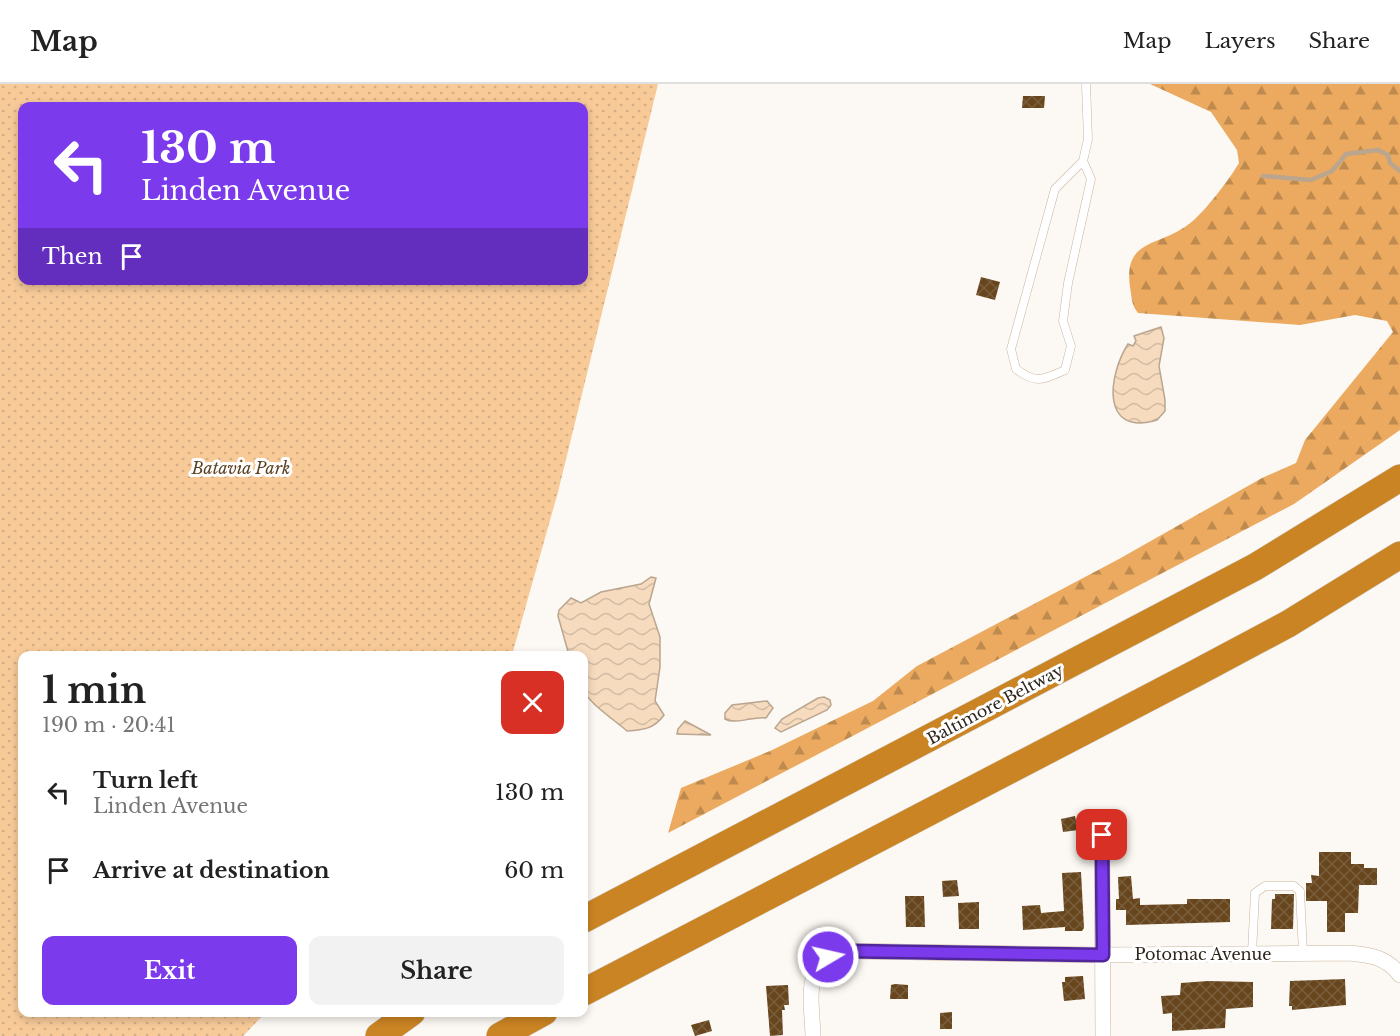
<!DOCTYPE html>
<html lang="en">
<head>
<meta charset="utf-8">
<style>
	:root { --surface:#fff; --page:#f2f2f2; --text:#222; --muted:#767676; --line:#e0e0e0; --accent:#7c3aed }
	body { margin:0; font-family:"Libre Baskerville",serif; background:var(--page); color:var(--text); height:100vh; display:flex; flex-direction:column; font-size:22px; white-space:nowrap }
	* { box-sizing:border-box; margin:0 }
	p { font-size:20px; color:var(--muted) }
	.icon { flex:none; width:33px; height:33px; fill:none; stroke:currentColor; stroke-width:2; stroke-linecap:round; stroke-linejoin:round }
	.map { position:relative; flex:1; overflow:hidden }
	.drawer { position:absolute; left:18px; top:567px; width:570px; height:366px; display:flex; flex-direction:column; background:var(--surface); border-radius:12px; box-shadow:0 3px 9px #0003 }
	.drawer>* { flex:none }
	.hud { position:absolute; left:18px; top:18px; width:570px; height:183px; border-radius:12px; box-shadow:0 3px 9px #0003; background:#7c3aed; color:#fff; overflow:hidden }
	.pin { position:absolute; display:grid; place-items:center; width:51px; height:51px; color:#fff; margin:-26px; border-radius:12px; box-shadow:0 3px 9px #0006 }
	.me { position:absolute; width:66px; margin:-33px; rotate:81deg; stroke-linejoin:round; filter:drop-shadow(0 0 4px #0008) }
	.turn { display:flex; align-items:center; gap:21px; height:126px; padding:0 24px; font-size:27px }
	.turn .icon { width:78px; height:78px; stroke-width:2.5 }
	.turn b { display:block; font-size:42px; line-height:51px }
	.then { display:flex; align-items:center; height:57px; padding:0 24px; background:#0003; gap:12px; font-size:22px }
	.round { display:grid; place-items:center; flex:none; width:63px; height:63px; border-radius:12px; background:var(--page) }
	.summary { display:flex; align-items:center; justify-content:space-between; height:102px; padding:0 24px }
	h1 { font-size:36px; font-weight:700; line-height:45px }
	.cta { display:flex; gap:12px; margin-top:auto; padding:12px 24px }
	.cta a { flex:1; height:69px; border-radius:12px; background:var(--accent); color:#fff; font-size:24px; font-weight:700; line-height:69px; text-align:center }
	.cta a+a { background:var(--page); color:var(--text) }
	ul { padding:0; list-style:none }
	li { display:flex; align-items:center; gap:18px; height:78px; padding:0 24px }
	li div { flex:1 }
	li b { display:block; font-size:22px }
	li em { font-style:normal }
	header { display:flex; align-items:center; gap:36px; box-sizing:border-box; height:84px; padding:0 30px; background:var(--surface); border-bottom:2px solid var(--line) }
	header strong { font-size:28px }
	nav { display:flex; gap:33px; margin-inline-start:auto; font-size:21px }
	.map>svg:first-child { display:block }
	.forest { fill:url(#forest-firs) }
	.park { fill:url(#park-dots); fill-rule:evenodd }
	.water { fill:url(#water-waves); stroke:#baa58e; stroke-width:1.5 }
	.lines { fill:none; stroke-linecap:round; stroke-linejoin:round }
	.stream { stroke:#baa58e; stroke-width:4.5 }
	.building { fill:url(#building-cross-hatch) }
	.lane-casing { stroke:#c9b49d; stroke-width:9 }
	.street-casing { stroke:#c9b49d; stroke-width:16 }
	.highway-casing { stroke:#d5d4d2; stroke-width:28 }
	.lane { stroke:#fff; stroke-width:8 }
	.street { stroke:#fff; stroke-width:15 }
	.highway { stroke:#cb8423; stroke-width:27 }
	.route-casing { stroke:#51269a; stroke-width:15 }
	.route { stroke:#7c3aed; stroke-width:10 }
	.labels { text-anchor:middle; stroke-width:6; stroke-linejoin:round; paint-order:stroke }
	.park-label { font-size:16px; font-style:italic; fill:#5a3f1f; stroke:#fff }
	.street-label { font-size:16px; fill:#2e261d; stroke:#fff }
</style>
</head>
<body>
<header>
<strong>Map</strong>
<nav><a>Map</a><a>Layers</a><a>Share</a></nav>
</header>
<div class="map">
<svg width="1400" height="952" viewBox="0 0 1400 952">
	<defs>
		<pattern id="forest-firs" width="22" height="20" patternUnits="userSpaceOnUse" patternTransform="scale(1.5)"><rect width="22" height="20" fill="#ebaa5f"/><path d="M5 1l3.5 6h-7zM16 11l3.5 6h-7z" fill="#bf8a4e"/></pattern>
		<pattern id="park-dots" width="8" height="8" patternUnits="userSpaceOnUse" patternTransform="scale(1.5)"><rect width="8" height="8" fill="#f7ca98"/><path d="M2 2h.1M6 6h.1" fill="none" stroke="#d4ad83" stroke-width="1.8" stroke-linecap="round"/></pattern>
		<pattern id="water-waves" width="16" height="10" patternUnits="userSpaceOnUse" patternTransform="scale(1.5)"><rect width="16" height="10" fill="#f6dbbf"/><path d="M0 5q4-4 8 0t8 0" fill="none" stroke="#d3bca4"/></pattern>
		<pattern id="building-cross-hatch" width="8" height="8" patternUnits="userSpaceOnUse" patternTransform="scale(1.5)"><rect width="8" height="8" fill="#67461d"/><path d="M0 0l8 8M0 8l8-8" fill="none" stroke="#795e3d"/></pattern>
	</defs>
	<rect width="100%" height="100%" fill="#fcf8f3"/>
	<!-- forest -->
	<path class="forest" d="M1150,0H1400V346L1294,420L668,749L681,704L770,667L873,617L917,582L1119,475L1262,394L1296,379L1305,356L1393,248L1387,237L1355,231L1300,241L1138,229C1131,220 1132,214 1130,203C1123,154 1160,163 1189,140C1204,129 1229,96 1239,79L1237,66L1211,28Z"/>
	<!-- park -->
	<path class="park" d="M0,0H658L558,408L512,571L22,572V928L265,929L243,952H0ZM22,22H584V196H22Z"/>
	<!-- water -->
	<g class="water">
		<path d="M1161,243L1164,254L1159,282L1165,316V327L1157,336C1100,353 1108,291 1128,260L1133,262L1136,257L1134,252Z"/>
		<path d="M651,493L656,494L649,520L660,553V583L655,617L664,631C654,645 643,646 627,647C616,637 585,617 584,605C582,595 584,582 584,572L569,571L558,532L559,526L571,514L581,519L601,508L641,500Z"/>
		<path d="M824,613L830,616L831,621L827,626L781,648L775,644L782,635L818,614Z"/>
		<path d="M767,617L773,624L766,634C754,632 735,641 725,635V629L732,621Z"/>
		<path d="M685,637L711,651L677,650L678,645Z"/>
	</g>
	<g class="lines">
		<!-- stream -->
		<path class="stream" d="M1263,92L1311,96L1332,87L1346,70L1378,66L1388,71L1390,79L1400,87"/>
	</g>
	<!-- building -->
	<g class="building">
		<path d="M1023,12H1045L1044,24H1022Z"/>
		<path d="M981,193L1000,198L995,216L976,211Z"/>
		<path d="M1075,732L1078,746L1063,748L1061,735Z"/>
		<path d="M1319,768H1351V780H1364V784H1377V801H1359L1358,829H1345V848H1327V817H1306V799H1312L1311,791L1319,792Z"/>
		<path d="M1081,788L1084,844L1082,847H1065V843L1023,846L1022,822L1040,821L1041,829L1064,827L1062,789Z"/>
		<path d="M1131,792L1133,815L1140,814V821L1187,820V815H1230V838L1126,841V826H1116V815H1119L1118,793Z"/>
		<path d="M957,796L959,812L943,813L942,797Z"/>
		<path d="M1275,810H1294L1293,845H1271L1272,815H1275Z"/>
		<path d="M905,812H924L925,843H906Z"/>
		<path d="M979,818V845H959L958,819Z"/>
		<path d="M1083,892L1085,915L1064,917L1062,898H1065V893Z"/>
		<path d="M1345,895L1346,921L1292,926V922H1289L1290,897Z"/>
		<path d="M1208,897L1253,898V923L1226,925L1225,944L1172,947V929L1163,930L1161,912L1180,911L1181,899Z"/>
		<path d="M895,900L908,901V915H890L891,901Z"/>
		<path d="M788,901L789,921H784L785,926H782L783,951L770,952L766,902Z"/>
		<path d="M952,928V945H940V929Z"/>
		<path d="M709,936L712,947L695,952L691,941Z"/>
	</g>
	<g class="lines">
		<defs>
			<g id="lane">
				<path d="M1083,77L1055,105L1011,265L1016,285C1036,300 1042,296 1065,286L1071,262L1063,237L1068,199L1091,95L1083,77L1088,55L1086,0"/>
				<path d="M1252,869L1255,809L1265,802H1294L1300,807L1303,869"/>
			</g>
			<g id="street">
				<path d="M1102,751L1103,952"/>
				<path d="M813,952C812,916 801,878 845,867L1103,871L1349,869C1371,871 1386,873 1400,891"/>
			</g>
			<g id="highway">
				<path d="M584,835L1255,483L1400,394"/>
				<path d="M584,908L1198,588L1288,540L1400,471"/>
				<path d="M379,952L412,928"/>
				<path d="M500,952L544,928"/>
			</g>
		</defs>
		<!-- lane casing -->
		<use href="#lane" class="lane-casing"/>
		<!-- street casing -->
		<use href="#street" class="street-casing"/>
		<!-- highway casing -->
		<use href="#highway" class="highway-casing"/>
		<!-- lane -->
		<use href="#lane" class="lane"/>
		<!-- street -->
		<use href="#street" class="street"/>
		<!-- highway -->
		<use href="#highway" class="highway"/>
	</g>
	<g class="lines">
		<defs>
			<path id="route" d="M828,873L845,867L1103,871L1102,751"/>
		</defs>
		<!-- route casing -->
		<use href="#route" class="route-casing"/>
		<!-- route -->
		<use href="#route" class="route"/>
	</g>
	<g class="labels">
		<!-- park labels -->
		<g class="park-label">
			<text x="241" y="390">Batavia Park</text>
		</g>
		<!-- street labels -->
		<g class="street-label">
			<text transform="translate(995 620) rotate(-28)" y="6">Baltimore Beltway</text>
			<text x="1203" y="876">Potomac Avenue</text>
		</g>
	</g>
</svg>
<div class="pin" style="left:1102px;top:751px;background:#d93025"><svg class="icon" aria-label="arrive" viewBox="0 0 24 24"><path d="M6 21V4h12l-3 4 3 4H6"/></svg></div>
<svg class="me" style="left:828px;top:873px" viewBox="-20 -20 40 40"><circle r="17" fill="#7c3aed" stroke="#fff" stroke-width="3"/><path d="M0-11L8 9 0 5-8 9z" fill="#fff"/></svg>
<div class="hud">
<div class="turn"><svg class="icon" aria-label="left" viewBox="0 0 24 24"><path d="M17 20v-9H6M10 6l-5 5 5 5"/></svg><div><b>130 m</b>Linden Avenue</div></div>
<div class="then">Then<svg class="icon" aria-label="arrive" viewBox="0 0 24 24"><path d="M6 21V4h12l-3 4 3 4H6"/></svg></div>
</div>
<section class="drawer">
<div class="summary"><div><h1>1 min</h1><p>190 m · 20:41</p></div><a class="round" style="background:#d93025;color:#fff"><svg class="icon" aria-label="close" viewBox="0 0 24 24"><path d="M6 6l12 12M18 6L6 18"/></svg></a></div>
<ul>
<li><svg class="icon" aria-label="left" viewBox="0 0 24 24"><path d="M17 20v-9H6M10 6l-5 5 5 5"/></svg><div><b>Turn left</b><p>Linden Avenue</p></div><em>130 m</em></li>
<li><svg class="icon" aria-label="arrive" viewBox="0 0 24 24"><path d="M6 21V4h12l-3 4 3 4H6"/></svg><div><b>Arrive at destination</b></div><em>60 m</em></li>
</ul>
<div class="cta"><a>Exit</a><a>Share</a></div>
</section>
</div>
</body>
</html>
